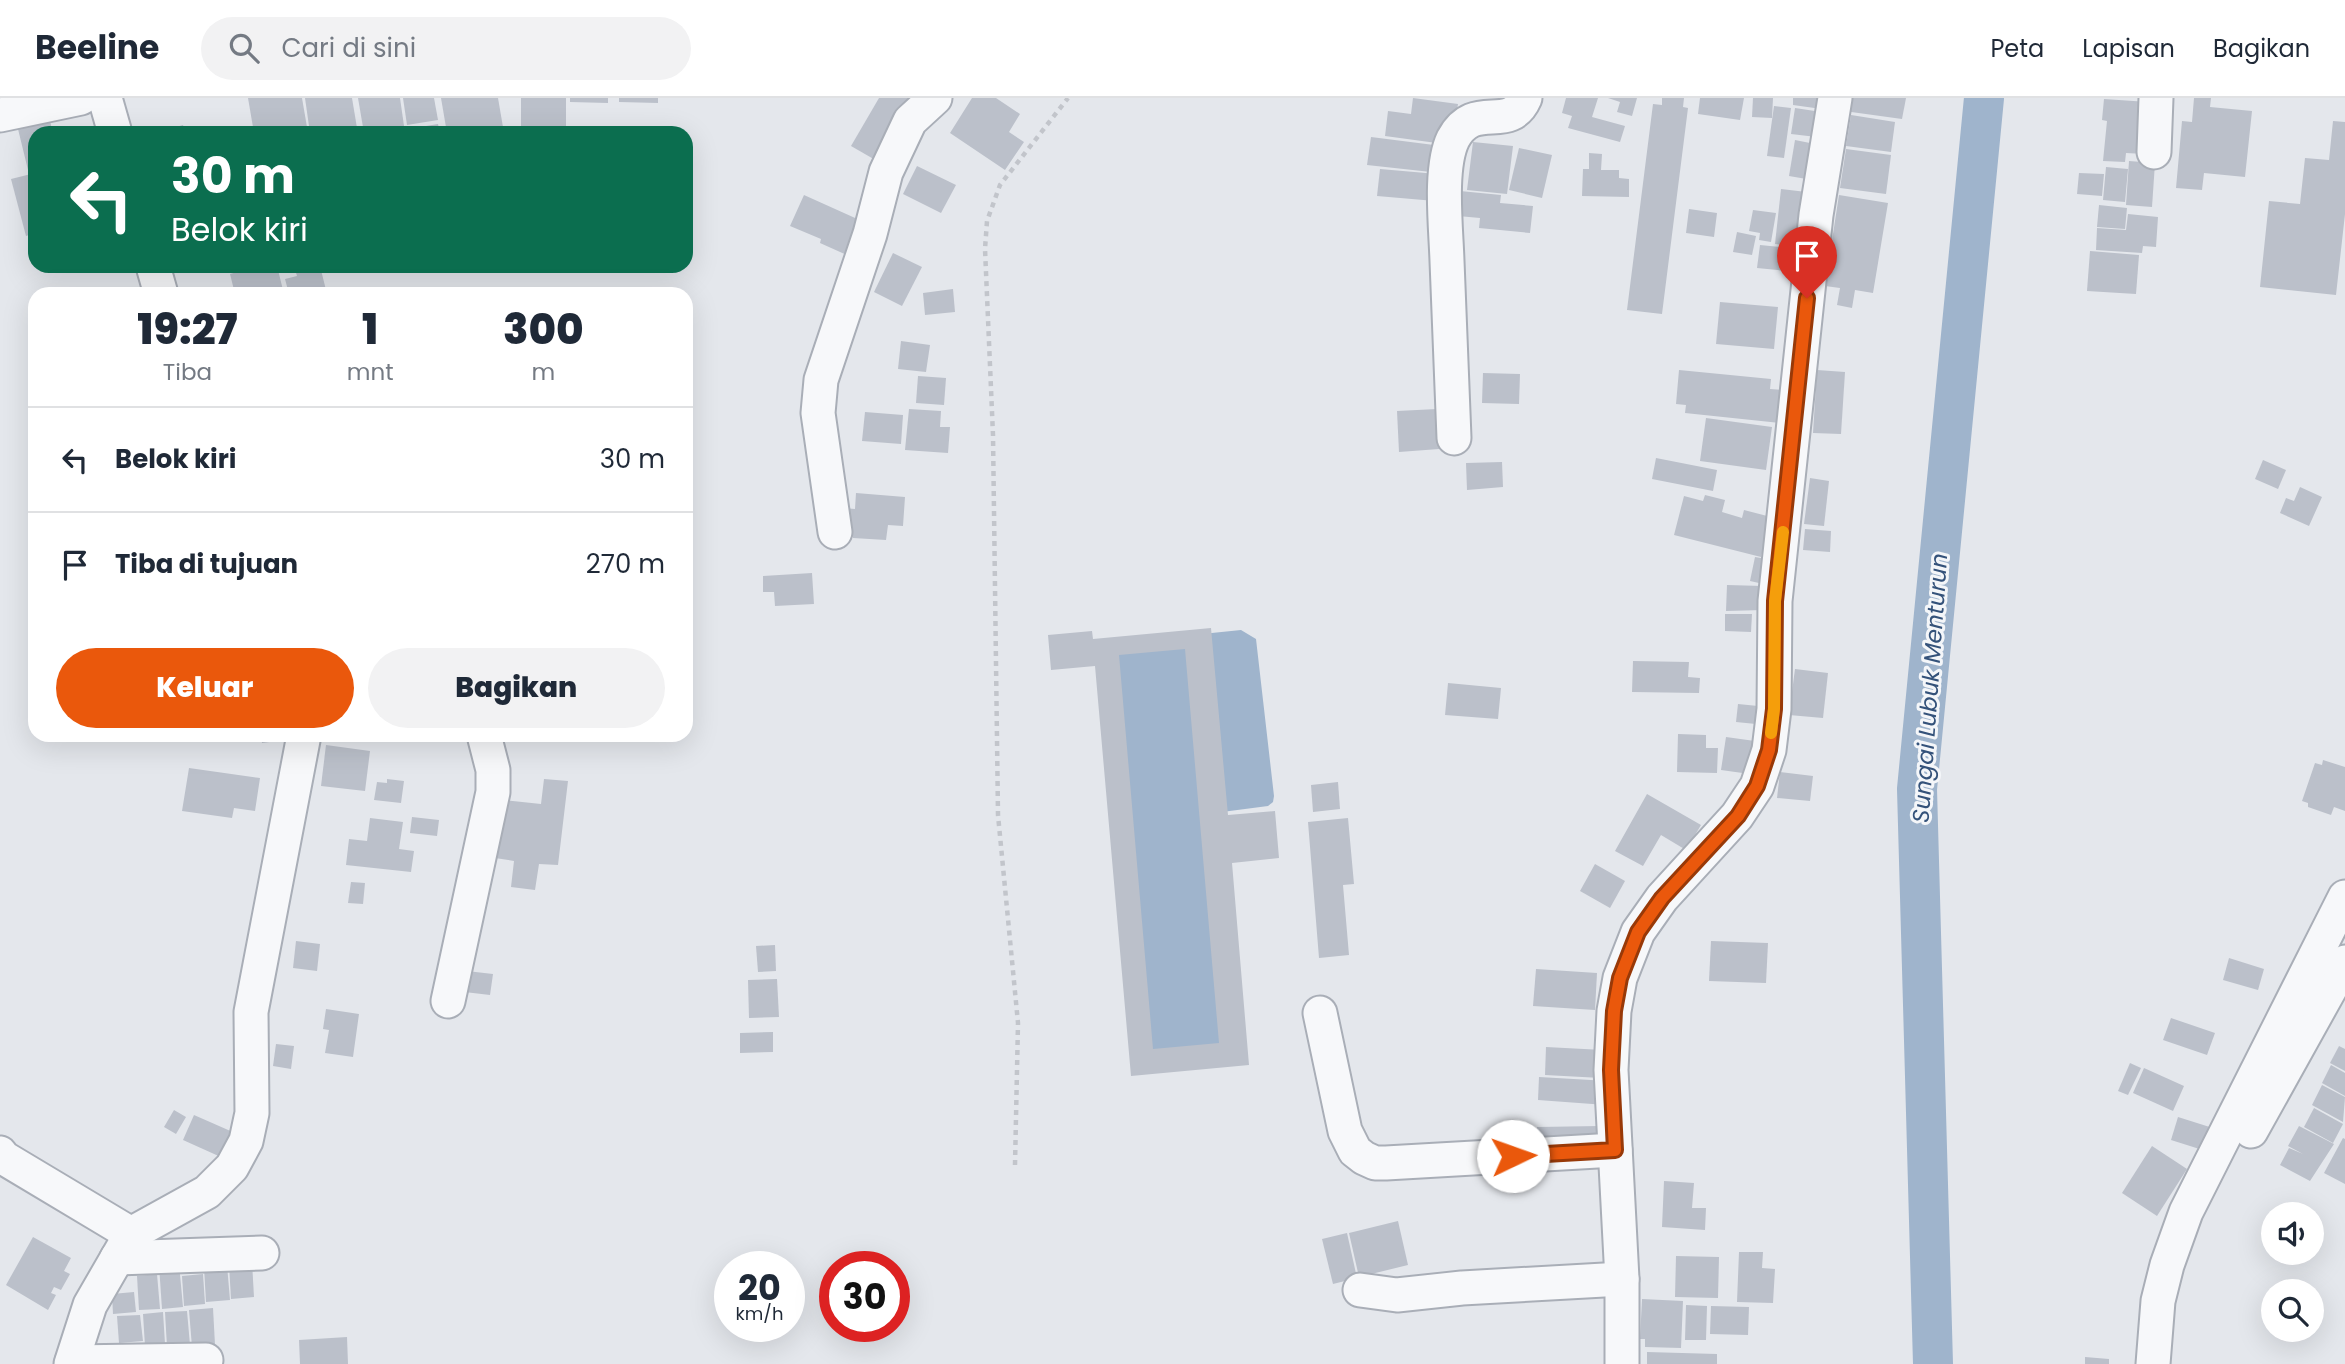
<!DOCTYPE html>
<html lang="id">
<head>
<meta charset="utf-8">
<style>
	:root { --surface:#fff; --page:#f2f2f3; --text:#1f2937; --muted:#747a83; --line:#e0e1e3; --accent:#ea580c }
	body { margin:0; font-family:Poppins,sans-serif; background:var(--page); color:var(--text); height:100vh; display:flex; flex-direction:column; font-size:26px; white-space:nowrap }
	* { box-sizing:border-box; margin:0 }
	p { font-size:23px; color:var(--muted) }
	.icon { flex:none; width:38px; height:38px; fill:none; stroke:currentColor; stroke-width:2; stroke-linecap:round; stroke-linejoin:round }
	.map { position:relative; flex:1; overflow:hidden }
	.drawer { position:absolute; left:28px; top:189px; width:665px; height:455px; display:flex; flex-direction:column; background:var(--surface); border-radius:21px; box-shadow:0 7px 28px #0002 }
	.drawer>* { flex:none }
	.top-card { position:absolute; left:28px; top:28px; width:665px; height:147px; border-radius:21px; box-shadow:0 7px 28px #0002; background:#0b6e4f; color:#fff; overflow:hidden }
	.buttons { position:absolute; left:2261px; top:1104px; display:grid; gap:14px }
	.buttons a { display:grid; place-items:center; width:63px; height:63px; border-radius:50%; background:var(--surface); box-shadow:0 7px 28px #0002; font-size:35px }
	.speed { position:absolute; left:714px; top:1153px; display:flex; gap:14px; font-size:35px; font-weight:700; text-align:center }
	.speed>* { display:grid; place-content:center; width:91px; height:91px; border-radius:50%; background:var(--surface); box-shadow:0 7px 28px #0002; line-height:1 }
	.speed small { font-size:18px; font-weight:400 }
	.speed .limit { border:10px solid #d22; background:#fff; color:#111 }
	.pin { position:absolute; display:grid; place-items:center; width:60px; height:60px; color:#fff; margin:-72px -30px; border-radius:50% 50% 50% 0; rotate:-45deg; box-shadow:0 0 7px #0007 }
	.pin .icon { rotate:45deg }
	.me { position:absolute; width:77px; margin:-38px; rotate:87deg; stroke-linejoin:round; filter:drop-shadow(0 0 5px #0008) }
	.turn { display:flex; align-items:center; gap:24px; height:147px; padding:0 28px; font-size:32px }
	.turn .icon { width:91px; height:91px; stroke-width:2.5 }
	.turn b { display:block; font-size:49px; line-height:60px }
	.eta { display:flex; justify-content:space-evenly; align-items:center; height:119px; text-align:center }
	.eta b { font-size:42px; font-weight:800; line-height:49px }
	.button { display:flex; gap:14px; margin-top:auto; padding:14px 28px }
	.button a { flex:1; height:80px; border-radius:42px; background:var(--accent); color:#fff; font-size:28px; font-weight:800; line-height:80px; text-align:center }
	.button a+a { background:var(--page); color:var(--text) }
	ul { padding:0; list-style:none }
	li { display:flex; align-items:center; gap:21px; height:105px; padding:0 28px; border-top:2px solid var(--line) }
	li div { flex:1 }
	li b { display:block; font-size:26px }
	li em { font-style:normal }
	header { display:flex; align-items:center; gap:42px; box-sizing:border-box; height:98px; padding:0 35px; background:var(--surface); border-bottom:2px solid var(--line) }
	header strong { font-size:33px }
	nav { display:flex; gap:38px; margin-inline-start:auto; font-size:24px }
	.search { width:490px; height:63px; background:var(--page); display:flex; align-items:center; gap:18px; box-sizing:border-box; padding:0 24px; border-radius:38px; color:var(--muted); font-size:26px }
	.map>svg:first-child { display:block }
	.water { fill:#9fb4cc }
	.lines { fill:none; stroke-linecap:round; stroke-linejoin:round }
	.river { stroke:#9fb4cc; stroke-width:40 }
	.building { fill:#bbc0ca; fill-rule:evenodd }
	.minor-casing { stroke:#a9aeb7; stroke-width:37 }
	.path { stroke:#c2c5cb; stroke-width:4.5; stroke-dasharray:5 5; stroke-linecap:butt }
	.minor { stroke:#f7f8fa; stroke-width:33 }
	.route-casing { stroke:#983908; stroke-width:18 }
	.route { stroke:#ea580c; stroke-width:12 }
	.slow { stroke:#f59e0b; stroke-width:12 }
	.labels { text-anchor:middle; stroke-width:6; stroke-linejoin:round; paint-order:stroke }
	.water-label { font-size:23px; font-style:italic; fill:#34527a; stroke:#f4f6f9 }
</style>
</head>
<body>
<header>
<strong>Beeline</strong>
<div class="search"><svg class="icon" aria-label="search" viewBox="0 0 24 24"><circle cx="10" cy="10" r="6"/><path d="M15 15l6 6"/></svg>Cari di sini</div>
<nav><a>Peta</a><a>Lapisan</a><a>Bagikan</a></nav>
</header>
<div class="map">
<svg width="2345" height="1266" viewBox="0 0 2345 1266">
	<rect width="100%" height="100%" fill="#e4e7ec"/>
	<!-- water -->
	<path class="water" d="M1241,532L1256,541L1274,698L1273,704L1268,708L1222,714L1223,950L1150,956L1115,554L1124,544Z"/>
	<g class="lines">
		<!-- river -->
		<path class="river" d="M1933,1266L1917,691L1984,0"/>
	</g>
	<!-- building -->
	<g class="building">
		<path d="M248,0H302L308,35H254Z"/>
		<path d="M305,0H352L357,30L310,35Z"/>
		<path d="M358,0H400L404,28L364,35Z"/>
		<path d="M403,0H434L438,22L407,27Z"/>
		<path d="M441,0H498L504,35H447Z"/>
		<path d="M521,0H566V34L521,33Z"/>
		<path d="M570,0H608V5L570,4Z"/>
		<path d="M619,0H658V5L619,4Z"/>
		<path d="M879,0H923L884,67L851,48Z"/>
		<path d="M972,0H996L1020,16L1009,34L1024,44L1005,72L950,35Z"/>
		<path d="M1413,0L1458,6L1455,26L1444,46L1385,38L1388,13L1411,16Z"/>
		<path d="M1566,0H1598L1592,19L1625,28L1620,44L1568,30L1572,18L1562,15Z"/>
		<path d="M1608,0H1637L1632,18L1617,14L1620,4Z"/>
		<path d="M1662,0H1684L1683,9L1688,10L1662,216L1627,212L1653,6L1662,7Z"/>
		<path d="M1700,0H1744L1740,22L1698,16Z"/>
		<path d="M1753,0H1773L1772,20L1752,19Z"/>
		<path d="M1793,0H1830L1829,12L1793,7Z"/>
		<path d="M1846,0H1906L1902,21L1844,13Z"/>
		<path d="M2194,0H2211L2210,9L2252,13L2245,79L2204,75L2202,92L2176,90L2182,23L2192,24Z"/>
		<path d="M2104,1L2148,4L2144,56L2126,55L2125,64L2103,63L2107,23L2102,22Z"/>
		<path d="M1774,8L1791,10L1784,60L1767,58Z"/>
		<path d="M1795,10L1828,15L1825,40L1791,36Z"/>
		<path d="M1851,17L1895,24L1891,54L1846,48Z"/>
		<path d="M50,23L53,35H35V71L28,72L18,31Z"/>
		<path d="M2333,23L2345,24V116L2336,197L2260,189L2269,103L2300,106L2305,60L2329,62Z"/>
		<path d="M438,26L440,35H409L408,31Z"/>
		<path d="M183,27L186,35H158V34Z"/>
		<path d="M1371,39L1434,47L1431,74L1367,67Z"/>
		<path d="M1795,42L1825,48L1818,83L1789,78Z"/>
		<path d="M1473,44L1513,48L1507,96L1467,92Z"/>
		<path d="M1519,50L1552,57L1542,100L1509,92Z"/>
		<path d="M1846,51L1891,57L1886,96L1840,90Z"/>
		<path d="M1589,55L1602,56L1601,72H1619V80L1629,81V99L1582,98L1583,71H1589Z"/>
		<path d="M2129,63L2155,65L2152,109L2126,107Z"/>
		<path d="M917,68L956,87L941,115L903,96Z"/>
		<path d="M2106,69L2128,71L2125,104L2103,102Z"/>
		<path d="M1380,71L1437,76L1435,103L1377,98Z"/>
		<path d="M35,75V135L26,138L11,81Z"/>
		<path d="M2079,75L2104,76L2102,98L2077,96Z"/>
		<path d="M1781,91L1815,95L1809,150L1775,146Z"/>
		<path d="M1460,93L1501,97L1500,105L1533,108L1530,135L1479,130L1480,120L1458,118Z"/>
		<path d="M804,97L864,124L849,158L820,145L821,141L790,128Z"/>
		<path d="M1839,97L1888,105L1873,195L1855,192L1852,210L1837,207L1840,190L1825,188Z"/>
		<path d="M2099,107L2127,110L2125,131L2097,129Z"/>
		<path d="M1689,111L1717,115L1714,139L1686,135Z"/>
		<path d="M1753,112L1776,115L1771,144L1759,142L1760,135L1749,133Z"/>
		<path d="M2128,116L2158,119L2156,149L2143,148L2142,155L2096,152L2097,130L2126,132Z"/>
		<path d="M1737,134L1756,138L1752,157L1733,154Z"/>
		<path d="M1760,147L1808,152L1806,175L1757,170Z"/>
		<path d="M2090,153L2139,157L2136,196L2087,193Z"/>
		<path d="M893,155L922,169L902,208L874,194Z"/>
		<path d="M259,168H277L284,196H235L230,176Z"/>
		<path d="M294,168H320L327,196H289L285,181L297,178Z"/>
		<path d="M953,191L955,214L925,217L923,195Z"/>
		<path d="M1720,204L1778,209L1774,251L1716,246Z"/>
		<path d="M901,243L930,247L926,274L898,271Z"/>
		<path d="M1679,272L1771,281L1770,291L1794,293L1790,326L1685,315L1686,307L1676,306Z"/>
		<path d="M1817,272L1845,274L1841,336L1813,335Z"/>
		<path d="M1483,275L1520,276L1519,306L1482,305Z"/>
		<path d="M918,278L946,280L944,307L916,305Z"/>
		<path d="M909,311L941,313L940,329H950L948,355L905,352Z"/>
		<path d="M1437,311L1439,351L1399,354L1397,313Z"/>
		<path d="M865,314L903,317L901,346L862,343Z"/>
		<path d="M1706,320L1772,329L1766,372L1700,363Z"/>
		<path d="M1656,360L1717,372L1713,393L1652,381Z"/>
		<path d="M2263,362L2286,372L2278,391L2255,381Z"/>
		<path d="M1502,364L1503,389L1467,392L1466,365Z"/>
		<path d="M1810,380L1829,383L1824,428L1804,426Z"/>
		<path d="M2300,389L2322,399L2309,428L2280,415L2286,400L2294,403Z"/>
		<path d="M856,395L905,399L903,428L888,427L886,442L853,440V431L841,430L843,410L855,411Z"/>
		<path d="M1705,397L1725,402L1722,414L1742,420L1744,412L1771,419L1761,459L1674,437L1684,398L1703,403Z"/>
		<path d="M1805,431L1831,433L1830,454L1803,452Z"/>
		<path d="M1755,459L1773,462L1768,487L1750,483Z"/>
		<path d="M812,475L814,506L775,508L774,494H763V478Z"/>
		<path d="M1727,487L1763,488V512L1726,513Z"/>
		<path d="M1725,516H1752L1751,534L1725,533Z"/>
		<path d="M1211,530L1228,717L1275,713L1279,760L1232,765L1249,967L1131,978L1095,568L1051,572L1048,537L1092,533L1093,541ZM1185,551L1219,945L1153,951L1119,557Z"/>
		<path d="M1633,563L1689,564L1688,579L1700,580L1699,595L1632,594Z"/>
		<path d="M1795,571L1828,575L1823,620L1789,617Z"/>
		<path d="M1448,585L1501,590L1498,621L1445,617Z"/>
		<path d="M1738,606L1768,609L1766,627L1736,624Z"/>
		<path d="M1678,636L1706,637V650H1718L1717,675L1677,674Z"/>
		<path d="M261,637H298V640L262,645Z"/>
		<path d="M334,637H379L378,644L334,639Z"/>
		<path d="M1726,639L1762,644L1757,677L1721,672Z"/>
		<path d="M326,647L370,653L365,693L321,688Z"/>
		<path d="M2323,662L2345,669V713L2334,709L2331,717L2308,709V705L2302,703L2315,665L2322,667Z"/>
		<path d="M189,670L260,680L255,713L234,710L232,720L182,713Z"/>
		<path d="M1780,674L1813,678L1810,703L1777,700Z"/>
		<path d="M387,681L404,683L401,705L374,702L377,684L387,685Z"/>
		<path d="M544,681L568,683L558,767L539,766L535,792L511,789L514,763L495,760L502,702L541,706Z"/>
		<path d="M1338,684L1340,711L1313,714L1311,687Z"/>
		<path d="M1647,696L1701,727L1686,752L1661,737L1643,768L1615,753Z"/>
		<path d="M412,719L439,722L437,738L410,735Z"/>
		<path d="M370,720L403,724L399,751L414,753L411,774L346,767L349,741L367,743Z"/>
		<path d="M1348,720L1354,786L1343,787L1349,857L1319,860L1308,724Z"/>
		<path d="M1595,766L1625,783L1610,810L1580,793Z"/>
		<path d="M351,784L365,785L363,806L348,805Z"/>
		<path d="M296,843L320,846L317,873L293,870Z"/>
		<path d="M1711,843L1768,845L1766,885L1709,883Z"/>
		<path d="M775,847L776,873L758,874L756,848Z"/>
		<path d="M2229,860L2264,871L2258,892L2223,882Z"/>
		<path d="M1536,871L1597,875L1595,912L1533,908Z"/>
		<path d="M458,872L493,876L490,897L456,893Z"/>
		<path d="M777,881L779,919L749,920L748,882Z"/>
		<path d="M326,911L359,916L353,959L325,955L329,932L323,931Z"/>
		<path d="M2171,920L2215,935L2207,957L2163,942Z"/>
		<path d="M773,934V954L740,955V935Z"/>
		<path d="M276,946L294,948L291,971L273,968Z"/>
		<path d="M2339,948L2345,951V973L2330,965Z"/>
		<path d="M1546,949L1603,952L1601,980L1545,977Z"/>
		<path d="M2130,965L2141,970L2128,997L2118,993Z"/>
		<path d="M2331,967L2345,975V998L2322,985Z"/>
		<path d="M2144,970L2184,988L2173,1013L2133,995Z"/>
		<path d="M1539,979L1608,983L1606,1007L1538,1002Z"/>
		<path d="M2322,987L2345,999L2343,1024L2312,1007Z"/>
		<path d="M2314,1010L2343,1026L2333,1045L2304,1029Z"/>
		<path d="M174,1012L186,1019L176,1036L164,1029Z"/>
		<path d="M194,1017L235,1035L223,1060L183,1042Z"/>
		<path d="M2178,1019L2216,1031L2209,1054L2171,1042Z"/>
		<path d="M1600,1028V1049H1537V1029Z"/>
		<path d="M2299,1028L2334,1046L2310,1083L2280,1067L2289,1050L2303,1056L2288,1048Z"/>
		<path d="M2343,1040L2345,1041V1086L2324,1075Z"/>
		<path d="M2152,1048L2187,1071L2157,1118L2122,1095Z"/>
		<path d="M1664,1083L1694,1085L1692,1110H1706L1705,1132L1662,1129Z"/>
		<path d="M1398,1123L1408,1167L1359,1179L1349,1135Z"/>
		<path d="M1347,1135L1357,1180L1333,1186L1322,1141Z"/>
		<path d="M33,1139L71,1160L64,1173L70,1176L61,1192L54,1189L51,1195L56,1197L48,1212L6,1187Z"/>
		<path d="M1739,1154H1763L1762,1170L1775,1171L1773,1205L1737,1204Z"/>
		<path d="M1676,1158L1719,1159L1718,1200L1675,1199Z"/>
		<path d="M252,1164L254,1199L231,1201L229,1166Z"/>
		<path d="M179,1166L183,1209L162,1211L159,1167Z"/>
		<path d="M227,1167L230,1202L206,1204L204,1169Z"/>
		<path d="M157,1176L160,1211L139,1212L137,1178Z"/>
		<path d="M203,1176L205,1206L184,1208L182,1178Z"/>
		<path d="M134,1194L136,1214L113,1216L112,1196Z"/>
		<path d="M1642,1201L1683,1203L1681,1250L1645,1249V1241H1640Z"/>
		<path d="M1686,1207L1707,1208L1706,1242H1685Z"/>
		<path d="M1711,1208L1749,1209L1748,1237L1710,1236Z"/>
		<path d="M213,1210L215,1247L192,1249L189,1212Z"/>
		<path d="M187,1213L190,1247L167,1249L165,1214Z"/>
		<path d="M163,1214L165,1246L145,1248L143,1216Z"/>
		<path d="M140,1217L143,1243L119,1245L117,1218Z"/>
		<path d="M347,1239L348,1266H300L299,1242Z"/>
		<path d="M1647,1254L1717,1256V1266H1647Z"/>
		<path d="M2085,1259L2109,1261V1266H2085Z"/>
	</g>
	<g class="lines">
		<defs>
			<g id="minor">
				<path d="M105,0L115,35"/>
				<path d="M0,17L81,0"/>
				<path d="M2154,54L2156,0"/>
				<path d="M153,168L161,196"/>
				<path d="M1454,340C1452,281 1449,222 1447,163C1446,130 1439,70 1453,41C1475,0 1509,37 1525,0"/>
				<path d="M835,434L818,315L821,282L870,136L886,74L910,23L935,0"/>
				<path d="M448,903L493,694V672L484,637"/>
				<path d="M1320,915L1345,1033L1355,1053L1364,1060L1375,1065H1386L1615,1052"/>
				<path d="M2251,1033L2345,864"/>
				<path d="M0,1055L4,1060L131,1136"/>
				<path d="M117,1160L262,1155"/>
				<path d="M1360,1192L1397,1197L1462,1190L1622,1181"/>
				<path d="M72,1264L206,1262"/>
				<path d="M71,1266L90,1207L131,1136L207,1094L232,1069L246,1043L252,1015L251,914L304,637"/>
				<path d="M1622,1266V1181L1611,972L1614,913L1620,880L1638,834L1662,800L1737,718L1757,688L1769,652L1774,611L1775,503L1816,117L1835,0"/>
				<path d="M2153,1266L2158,1203L2167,1167L2186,1114L2345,799"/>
			</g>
		</defs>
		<!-- minor casing -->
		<use href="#minor" class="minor-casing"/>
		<!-- path -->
		<path class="path" d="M1015,1067L1018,925L998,717L993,337L985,151L987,123L1000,87L1068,0"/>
		<!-- minor -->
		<use href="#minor" class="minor"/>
	</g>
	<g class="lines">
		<defs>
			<path id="route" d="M1513,1058L1615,1052L1611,972L1614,913L1620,880L1638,834L1662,800L1738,718L1757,688L1769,652L1774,611L1775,503L1807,200"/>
		</defs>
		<!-- route casing -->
		<use href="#route" class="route-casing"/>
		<!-- route -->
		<use href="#route" class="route"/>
		<!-- slow -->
		<path class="slow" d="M1771,635L1774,611L1775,503L1783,434"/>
	</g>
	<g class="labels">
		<!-- water labels -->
		<g class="water-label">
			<text transform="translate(1930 590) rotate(-86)" y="8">Sungai Lubuk Menturun</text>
		</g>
	</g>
</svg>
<div class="buttons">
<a><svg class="icon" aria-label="sound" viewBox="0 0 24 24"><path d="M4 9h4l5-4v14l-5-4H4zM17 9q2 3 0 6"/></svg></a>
<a><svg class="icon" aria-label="search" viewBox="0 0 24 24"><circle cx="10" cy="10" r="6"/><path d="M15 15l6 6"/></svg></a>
</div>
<div class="speed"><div>20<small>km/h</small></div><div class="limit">30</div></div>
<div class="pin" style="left:1807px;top:200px;background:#d93025"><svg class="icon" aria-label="arrive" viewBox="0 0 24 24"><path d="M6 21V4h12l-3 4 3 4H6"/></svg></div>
<svg class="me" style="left:1513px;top:1058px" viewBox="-20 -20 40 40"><circle r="19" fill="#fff"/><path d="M0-13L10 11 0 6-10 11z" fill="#ea580c"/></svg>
<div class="top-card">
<div class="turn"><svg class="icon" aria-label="left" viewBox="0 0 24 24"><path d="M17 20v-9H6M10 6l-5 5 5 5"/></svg><div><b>30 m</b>Belok kiri</div></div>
</div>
<section class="drawer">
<div class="eta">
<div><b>19:27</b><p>Tiba</p></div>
<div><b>1</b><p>mnt</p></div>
<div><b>300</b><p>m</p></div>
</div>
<ul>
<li><svg class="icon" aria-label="left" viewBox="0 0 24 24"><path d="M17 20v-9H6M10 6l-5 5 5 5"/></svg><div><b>Belok kiri</b></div><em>30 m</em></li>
<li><svg class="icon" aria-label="arrive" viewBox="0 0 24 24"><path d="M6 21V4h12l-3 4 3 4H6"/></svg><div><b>Tiba di tujuan</b></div><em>270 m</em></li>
</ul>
<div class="button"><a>Keluar</a><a>Bagikan</a></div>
</section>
</div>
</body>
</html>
